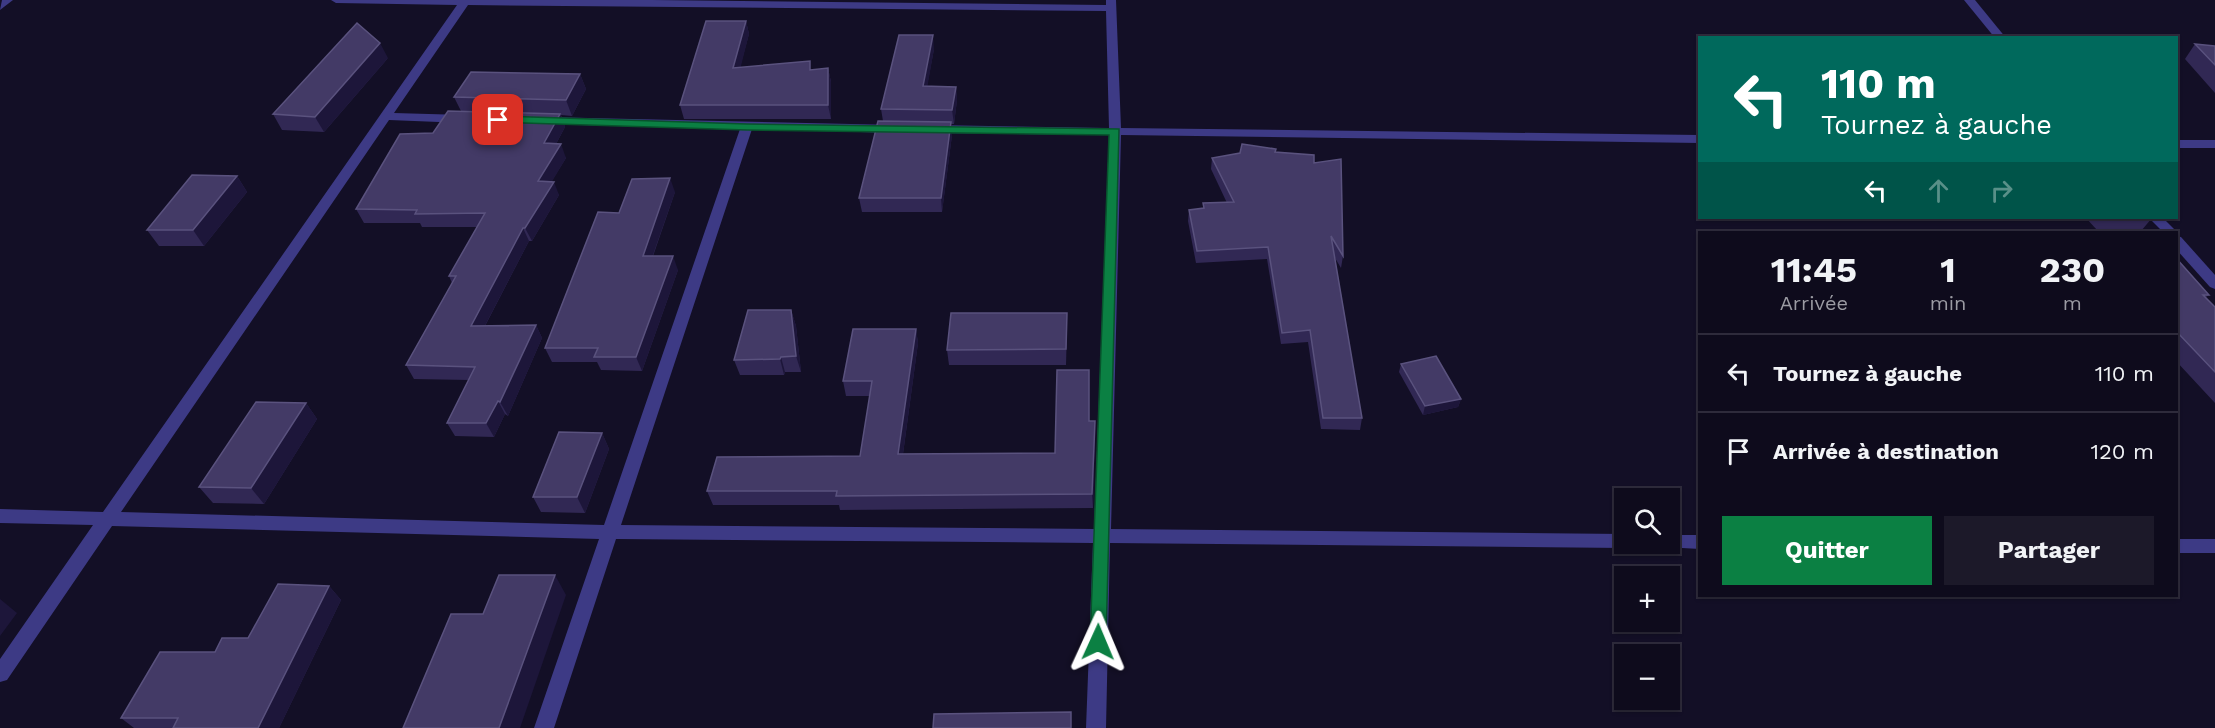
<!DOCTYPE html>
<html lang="fr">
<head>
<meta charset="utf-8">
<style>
	:root { --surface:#0e0b1c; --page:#1c1929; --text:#f1f3f6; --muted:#9b9ba3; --line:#2e2b3b; --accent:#0b8043 }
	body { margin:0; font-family:"Work Sans",sans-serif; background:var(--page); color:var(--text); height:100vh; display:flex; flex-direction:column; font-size:22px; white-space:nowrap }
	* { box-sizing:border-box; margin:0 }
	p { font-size:20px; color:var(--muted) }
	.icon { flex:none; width:33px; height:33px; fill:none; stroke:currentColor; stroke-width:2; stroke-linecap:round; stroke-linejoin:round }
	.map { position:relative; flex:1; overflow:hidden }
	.side { position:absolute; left:1698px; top:231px; width:480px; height:366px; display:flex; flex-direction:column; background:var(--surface); border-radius:0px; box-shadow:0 2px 4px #0004,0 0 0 2px var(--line) }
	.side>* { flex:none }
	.guide { position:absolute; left:1698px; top:36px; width:480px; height:183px; border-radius:0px; box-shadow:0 2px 4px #0004,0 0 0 2px var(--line); background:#00695c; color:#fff; overflow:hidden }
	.tools { position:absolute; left:1614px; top:488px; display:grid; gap:12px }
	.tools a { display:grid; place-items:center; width:66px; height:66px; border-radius:0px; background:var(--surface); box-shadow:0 2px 4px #0004,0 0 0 2px var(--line); font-size:30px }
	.pin { position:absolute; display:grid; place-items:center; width:51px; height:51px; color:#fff; margin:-26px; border-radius:12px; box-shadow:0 3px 9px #0006 }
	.me { position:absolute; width:66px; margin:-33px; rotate:1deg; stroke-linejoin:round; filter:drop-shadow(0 0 4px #0008) }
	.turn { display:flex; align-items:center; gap:21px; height:126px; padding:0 24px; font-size:27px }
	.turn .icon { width:78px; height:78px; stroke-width:2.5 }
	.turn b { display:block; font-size:42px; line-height:51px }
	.lanes { display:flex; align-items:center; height:57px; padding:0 24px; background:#0003; justify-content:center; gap:30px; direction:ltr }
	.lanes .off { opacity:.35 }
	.eta { display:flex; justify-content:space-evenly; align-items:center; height:102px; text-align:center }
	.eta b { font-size:36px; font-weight:700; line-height:42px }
	.cta { display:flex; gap:12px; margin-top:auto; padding:12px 24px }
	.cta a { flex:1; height:69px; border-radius:0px; background:var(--accent); color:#fff; font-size:24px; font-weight:700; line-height:69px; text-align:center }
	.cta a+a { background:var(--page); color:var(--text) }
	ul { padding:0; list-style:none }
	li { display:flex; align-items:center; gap:18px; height:78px; padding:0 24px; border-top:2px solid var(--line) }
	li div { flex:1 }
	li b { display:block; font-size:22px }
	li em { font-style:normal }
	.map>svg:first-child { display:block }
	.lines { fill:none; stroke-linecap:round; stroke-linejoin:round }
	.minor { fill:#3d3a85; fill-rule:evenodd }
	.wall { fill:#312854 }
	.shaded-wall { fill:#1d163a }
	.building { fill:#433a66; stroke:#5a527e; stroke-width:1.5 }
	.route { fill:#0b8043; stroke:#07532c; stroke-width:1.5 }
</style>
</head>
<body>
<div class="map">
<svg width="2215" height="728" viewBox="0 0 2215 728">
	<rect width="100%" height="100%" fill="#130f26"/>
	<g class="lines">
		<!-- minor -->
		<g class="minor">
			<path d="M2,0H13L0,10Z"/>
			<path d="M331,0H653L1106,5V0H1116L1121,128L1700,135V143L1121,135L1111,529L1624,534V543H1632L1624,548L1110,543L1106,728H1086L1093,543L616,539L554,728H534L599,539L112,526L7,680L0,682V659L93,525L0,523V509L103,512L457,5L336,3ZM468,5L1106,11L1109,128L932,125L926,129L932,133L1109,135L1094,529L621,525L752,129L896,133L902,129L896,125L545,117L541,118V124L740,129L604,525L121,512L389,120L464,123L470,119L464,115L394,113Z"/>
			<path d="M1964,0H1975L2006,38H1995Z"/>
			<rect x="2176" y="140" width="39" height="8"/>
			<path d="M2149,218H2163L2177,232H2163Z"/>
			<path d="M2176,236L2181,237L2215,275V289L2210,287L2176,249Z"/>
			<path d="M1670,535H1700V549L1664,547L1662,543H1670Z"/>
			<rect x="2176" y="539" width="39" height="14"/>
		</g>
	</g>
	<!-- wall -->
	<g class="wall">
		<path d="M746,21L749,34L740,67L812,70L828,68L831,82V119H684L680,105Z"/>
		<path d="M2195,44L2215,46V93L2185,59Z"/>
		<path d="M934,49L927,86L956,87L957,100L954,124H951L952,135L942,212H862L859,198L883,121L881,109Z"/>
		<path d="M388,58L324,132L282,130L273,114Z"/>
		<path d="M580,74L586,89L572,116L561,115L565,127L556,144L566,158L551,182L559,195L532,241H529L485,326L536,325L542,338L508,416L505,414L494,437L455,436L447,423L469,380L414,379L406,365L452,283L449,276L477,227H422L420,223H364L356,209L433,133L461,111L454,97Z"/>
		<path d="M1275,152L1314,163L1343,256L1341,268L1335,258L1362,418L1360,430L1321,429L1308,342L1281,344L1267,259L1196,263L1188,221L1189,210L1203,208V203H1227L1211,169L1212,158Z"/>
		<path d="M237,176L247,192L204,246H159L147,230Z"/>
		<path d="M675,192L653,256L678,270L642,371L601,370L597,362H552L545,348L619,213Z"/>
		<path d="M1877,218H1987L1986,220L1939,221Z"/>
		<path d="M2086,218H2152L2141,231L2097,230Z"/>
		<path d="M2176,258L2209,295L2206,297L2215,307V403L2176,361Z"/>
		<path d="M791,310L796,326L801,372H785L784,375H740L734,360Z"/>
		<path d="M916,329L918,343L903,454L1055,453L1090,421H1095L1093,508L840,510L839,505H713L707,491L860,456L870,396H846L843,381Z"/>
		<path d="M1067,329L1066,365H949L947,350Z"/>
		<path d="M1401,364L1461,399L1458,407L1423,415L1399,372Z"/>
		<path d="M306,403L317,419L264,504L213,503L199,487Z"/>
		<path d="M602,433L609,449L585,513L541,512L533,497Z"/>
		<path d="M329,586L341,600L279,728H134L121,718L215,652L248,638Z"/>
	</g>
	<!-- shaded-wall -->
	<g class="shaded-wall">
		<path d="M746,21L749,34L737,82L733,68Z"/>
		<path d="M933,35L934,49L925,100L923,86Z"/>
		<path d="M380,43L388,58L324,132L315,117Z"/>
		<path d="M828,68L831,82V119L828,105Z"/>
		<path d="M580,74L586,89L572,116L566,100Z"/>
		<path d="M956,87L957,100L954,124L952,110Z"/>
		<path d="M560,114L565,127L549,157L544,143Z"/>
		<path d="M951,122L952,135L942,212L941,198Z"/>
		<path d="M561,144L566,158L544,195L538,181Z"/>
		<path d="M237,176L247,192L204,246L193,230Z"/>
		<path d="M670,178L675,192L648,269L643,256Z"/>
		<path d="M554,182L559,195L532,241L525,228Z"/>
		<path d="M523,228L529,241L478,339L471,326Z"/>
		<path d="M673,256L678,270L642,371L636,357Z"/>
		<path d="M791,310L796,326L801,372L796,356Z"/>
		<path d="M536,325L542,338L508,416L500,402Z"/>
		<path d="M916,329L918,343L901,468L898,454Z"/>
		<path d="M781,357L785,372L784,375L780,359Z"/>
		<path d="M1461,399L1458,407L1423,415L1425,406Z"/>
		<path d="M498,401L505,414L494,437L486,423Z"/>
		<path d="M306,403L317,419L264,504L251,488Z"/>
		<path d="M1095,421V435L1093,508L1092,494Z"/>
		<path d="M602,433L609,449L585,513L577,497Z"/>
		<path d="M555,575L566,595L520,728H499Z"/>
		<path d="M329,586L341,600L279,728H258Z"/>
		<path d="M0,599L17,613L0,636Z"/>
	</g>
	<!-- building -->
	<g class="building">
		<path d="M706,21H746L733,68L810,61V70L828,68V105H680Z"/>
		<path d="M357,23L380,43L315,117L273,114Z"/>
		<path d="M899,35H933L923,86L956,87L952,110L881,109Z"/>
		<path d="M2195,44L2215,46V65Z"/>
		<path d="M471,72L580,74L566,100L454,97Z"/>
		<path d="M448,111L560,114L544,143L561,144L538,181L554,182L525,228H523L471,326L536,325L500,402L498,401L486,423H447L475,367L406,365L456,276H449L485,213L415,214L417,210L356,209L400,134L433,133Z"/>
		<path d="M878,121L951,122L941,198H859Z"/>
		<path d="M1242,144L1276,149L1275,152L1314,155V163L1341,159L1343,256L1331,236L1362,418H1323L1310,330L1282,333L1268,247L1197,251L1189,210L1204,208L1203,203L1234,202L1212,158L1240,153Z"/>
		<path d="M192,175L237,176L193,230H147Z"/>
		<path d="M670,178L643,256H673L636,357H594L598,348H545L598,212L619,213L632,179Z"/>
		<path d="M2176,258L2209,295H2203L2215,307V372L2176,331Z"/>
		<path d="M748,310H791L796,356L781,357L780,359L734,360Z"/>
		<path d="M951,313H1067L1066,349L947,350Z"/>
		<path d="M853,329H916L898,454L1055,453L1057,370H1089V421H1095L1092,494L836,496L837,491H707L717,457L860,456L872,381H843Z"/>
		<path d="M1436,356L1461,399L1425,406L1401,364Z"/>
		<path d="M256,402L306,403L251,488L199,487Z"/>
		<path d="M559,432L602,433L577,497H533Z"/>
		<path d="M499,575H555L499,728H403L451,614H483Z"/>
		<path d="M278,584L329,586L258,728H173L178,718H121L160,652H215L222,638H248Z"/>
		<path d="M1071,712V728H933L934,714Z"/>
	</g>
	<!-- route -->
	<path class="route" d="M498,116L747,124L1119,129L1106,642L1104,648L1098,650L1092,648L1090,642L1109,135L747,130L494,122V117Z"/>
</svg>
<div class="tools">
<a><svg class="icon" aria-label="search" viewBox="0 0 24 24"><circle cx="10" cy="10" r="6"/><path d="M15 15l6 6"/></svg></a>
<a>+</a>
<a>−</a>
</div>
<div class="pin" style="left:498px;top:120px;background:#d93025"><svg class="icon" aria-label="arrive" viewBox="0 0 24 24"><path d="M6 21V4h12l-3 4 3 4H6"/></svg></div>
<svg class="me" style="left:1098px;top:642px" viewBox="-20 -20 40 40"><path d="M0-17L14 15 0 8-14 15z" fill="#0b8043" stroke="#fff" stroke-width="4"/></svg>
<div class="guide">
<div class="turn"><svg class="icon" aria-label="left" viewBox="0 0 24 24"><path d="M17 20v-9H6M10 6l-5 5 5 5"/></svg><div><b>110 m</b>Tournez à gauche</div></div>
<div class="lanes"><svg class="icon" aria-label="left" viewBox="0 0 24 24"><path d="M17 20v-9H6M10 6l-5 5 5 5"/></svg><svg class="icon off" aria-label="ahead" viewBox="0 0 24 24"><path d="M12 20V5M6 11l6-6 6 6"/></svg><svg class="icon off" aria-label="right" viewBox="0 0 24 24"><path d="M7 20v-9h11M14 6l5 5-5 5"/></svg></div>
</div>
<section class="side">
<div class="eta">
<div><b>11:45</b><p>Arrivée</p></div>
<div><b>1</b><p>min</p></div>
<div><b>230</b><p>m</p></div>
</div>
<ul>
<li><svg class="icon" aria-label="left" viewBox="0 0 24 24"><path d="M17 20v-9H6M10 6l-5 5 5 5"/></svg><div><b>Tournez à gauche</b></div><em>110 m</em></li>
<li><svg class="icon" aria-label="arrive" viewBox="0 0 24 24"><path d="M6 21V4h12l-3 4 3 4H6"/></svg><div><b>Arrivée à destination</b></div><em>120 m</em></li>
</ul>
<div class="cta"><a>Quitter</a><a>Partager</a></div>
</section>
</div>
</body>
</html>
